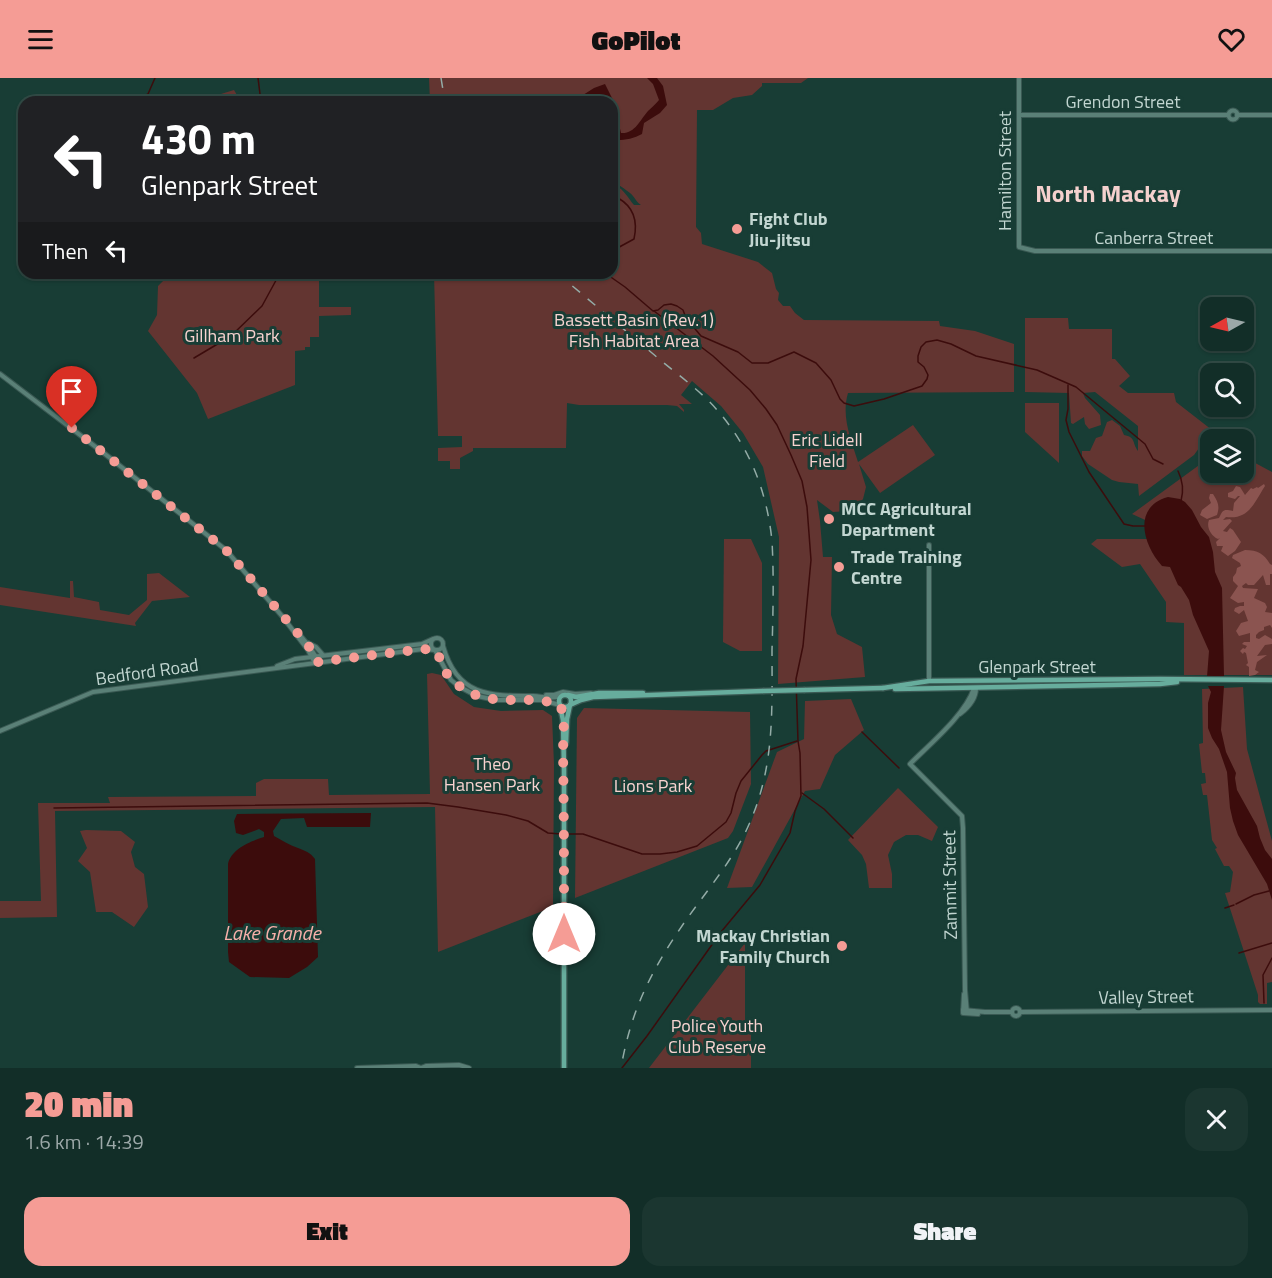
<!DOCTYPE html>
<html lang="en">
<head>
<meta charset="utf-8">
<style>
	:root { --surface:#122e28; --page:#1b3630; --text:#f1f3f6; --muted:#9ca8a8; --line:#314a45; --accent:#f59c95 }
	body { margin:0; font-family:"Titillium Web",sans-serif; background:var(--page); color:var(--text); height:100vh; display:flex; flex-direction:column; font-size:22px; white-space:nowrap }
	* { box-sizing:border-box; margin:0 }
	p { font-size:20px; color:var(--muted) }
	.icon { flex:none; width:33px; height:33px; fill:none; stroke:currentColor; stroke-width:2; stroke-linecap:round; stroke-linejoin:round }
	.map { position:relative; height:990px; overflow:hidden }
	.panel { display:flex; flex-direction:column; background:var(--surface); flex:1 }
	.panel>* { flex:none }
	.top-card { position:absolute; left:18px; top:18px; width:600px; height:183px; border-radius:18px; box-shadow:0 2px 4px #0004,0 0 0 2px var(--line); background:#202124; color:#fff; overflow:hidden }
	.needle { width:39px; rotate:262deg }
	.buttons { position:absolute; left:1200px; top:219px; display:grid; gap:12px }
	.buttons a { display:grid; place-items:center; width:54px; height:54px; border-radius:12px; background:var(--surface); box-shadow:0 2px 4px #0004,0 0 0 2px var(--line); font-size:30px }
	.pin { position:absolute; display:grid; place-items:center; width:51px; height:51px; color:#fff; margin:-62px -26px; border-radius:50% 50% 50% 0; rotate:-45deg; box-shadow:0 0 6px #0007 }
	.pin .icon { rotate:45deg }
	.me { position:absolute; width:66px; margin:-33px; rotate:0deg; stroke-linejoin:round; filter:drop-shadow(0 0 4px #0008) }
	.turn { display:flex; align-items:center; gap:21px; height:126px; padding:0 24px; font-size:27px }
	.turn .icon { width:78px; height:78px; stroke-width:2.5 }
	.turn b { display:block; font-size:42px; line-height:51px }
	.then { display:flex; align-items:center; height:57px; padding:0 24px; background:#0003; gap:12px; font-size:22px }
	.round { display:grid; place-items:center; flex:none; width:63px; height:63px; border-radius:18px; background:var(--page) }
	.head { display:flex; align-items:center; justify-content:space-between; height:102px; padding:0 24px }
	h1 { font-size:36px; font-weight:800; line-height:45px; color:var(--accent) }
	.button { display:flex; gap:12px; margin-top:auto; padding:12px 24px }
	.button a { flex:1; height:69px; border-radius:18px; background:var(--accent); color:#111; font-size:24px; font-weight:800; line-height:69px; text-align:center }
	.button a+a { background:var(--page); color:var(--text) }
	header { display:flex; justify-content:space-between; align-items:center; height:78px; padding:0 24px; background:var(--accent); color:#111; font-size:27px; font-weight:800 }
	.map>svg:first-child { display:block }
	.green { fill:#633531 }
	.forest { fill:#8b5450 }
	.water { fill:#3c0c0c }
	.lines { fill:none; stroke-linecap:round; stroke-linejoin:round }
	.stream { stroke:#3c0c0c; stroke-width:1.5 }
	.minor-casing { stroke:#3a5953; stroke-width:6 }
	.major-casing { stroke:#3a5953; stroke-width:7 }
	.minor { stroke:#5a8077; stroke-width:4 }
	.major { stroke:#67ad9d; stroke-width:4.5 }
	.rail { stroke:#94aca7; stroke-width:1.5; stroke-dasharray:10 10; stroke-linecap:butt }
	.major-bridge-casing { stroke:#3a5953; stroke-width:7; stroke-linecap:butt }
	.major-bridge { stroke:#67ad9d; stroke-width:4.5 }
	.route { stroke:#f59c95; stroke-width:10; stroke-dasharray:0 18 }
	.poi-dot { fill:#f59c95; stroke:#183d35; stroke-width:2 }
	.labels { text-anchor:middle; stroke-width:6; stroke-linejoin:round; paint-order:stroke }
	.street-label { font-size:18px; fill:#c2d6d1; stroke:#183d35 }
	.poi-label { font-size:18px; font-weight:bold; fill:#c2d6d1; stroke:#183d35; text-anchor:start }
	.park-label { font-size:18px; fill:#f8d3d0; stroke:#183d35 }
	.water-label { font-size:20px; font-style:italic; fill:#f7b0aa; stroke:#183d35 }
	.district-label { font-size:24px; font-weight:bold; fill:#f5d1ce; stroke:#183d35 }
</style>
</head>
<body>
<header><svg class="icon" aria-label="menu" viewBox="0 0 24 24"><path d="M4 6h16M4 12h16M4 18h16"/></svg>GoPilot<svg class="icon" aria-label="heart" viewBox="0 0 24 24"><path d="M12 20l-8-8c-3-5 5-10 8-4 3-6 11-1 8 4z"/></svg></header>
<div class="map">
<svg width="1272" height="990" viewBox="0 0 1272 990">
	<rect width="100%" height="100%" fill="#183d35"/>
	<!-- green -->
	<g class="green">
		<path d="M429,0H808L801,5H762V8L752,17L733,20L713,32H697L696,149L701,155L702,166L758,184L772,195L776,211L779,215L778,222L783,228H790L795,235L804,242L939,243L940,248L975,253L1014,266V314L848,315C841,339 851,361 858,384L913,347L935,377L880,415L859,386L866,409L863,421L856,430L849,433L833,434L817,422L820,443L823,479H832L831,537L837,556L862,569L865,599L778,606L779,459L763,389L743,355L721,328L692,303L681,317L692,326H679L684,332V334L677,328L667,327H579L567,325L566,370H473V373L460,380V391H450V383H438V370L462,369V358H438L434,195H612V106C622,108 628,120 634,127H641C636,124 635,119 630,115C625,111 618,106 612,104V24H430Z"/>
		<path d="M234,12L241,24H198V23Z"/>
		<path d="M171,195H319V229H351V237L319,238V259H310V269H305V272L295,273V307L208,341L197,315L148,253L157,237L158,208Z"/>
		<path d="M1025,240H1068L1069,251H1112V281H1115L1130,298L1119,308L1128,315H1174L1176,324L1212,352L1194,377L1139,418L1138,406L1119,404L1112,402L1088,386L1082,378V373H1090L1096,360L1102,358L1107,344L1112,342L1120,348L1124,357C1136,359 1132,365 1138,373V348L1095,314L1083,315L1085,320L1100,337L1101,347L1089,351L1085,346L1084,339L1073,346L1071,345L1069,315L1025,314Z"/>
		<path d="M1025,325H1059V385L1025,354Z"/>
		<path d="M1210,373V394H1244V379L1272,394V597H1184V545L1166,544V524L1140,486L1122,489L1091,466L1097,461H1187L1132,436L1202,385Z"/>
		<path d="M724,461H751L762,485V573H740L723,564Z"/>
		<path d="M159,495L190,519L152,523L135,545L136,548L0,527V509L70,520V503H73L74,519L99,524L100,532L129,537L147,522V496Z"/>
		<path d="M432,595L441,597L454,616L474,629L501,633L543,632L552,638L554,686L553,829L438,874L435,729L55,733L57,839L0,840V823H41L38,725H110L108,719L256,718V705L264,701H328L329,717L430,716L427,596Z"/>
		<path d="M1243,609L1247,671L1272,763V904L1267,905V926H1260L1258,924V917L1225,815L1230,814L1233,794L1229,788H1224L1215,771L1217,770L1212,762L1207,717H1203L1201,706L1206,705L1205,695H1202L1199,666L1203,665L1202,611Z"/>
		<path d="M851,621L864,652L835,677L820,711L805,713L752,809L727,810L777,674L804,661L805,623Z"/>
		<path d="M584,630L750,634L751,706L733,753L728,760L575,820L577,640Z"/>
		<path d="M898,710L938,749L932,763L918,757H906L894,764L888,777L892,796V810H869L866,786L862,777L848,762Z"/>
		<path d="M86,752L121,753L135,764L131,774L135,789L144,796L148,829L134,849L112,834H96L90,794L78,783L87,770L80,753Z"/>
		<path d="M745,865V942L751,943V990H649Z"/>
	</g>
	<!-- forest -->
	<g class="forest">
		<path d="M1264,406L1265,408C1254,425 1249,442 1226,439L1223,442L1230,441L1232,443L1223,453L1227,454L1230,450L1233,452L1241,464L1235,473L1228,478L1221,473L1223,468H1217L1216,464L1220,460L1218,461C1211,458 1206,449 1209,442L1219,440C1223,432 1223,431 1233,433L1234,425L1240,418H1238L1235,421L1228,419V415L1233,413L1236,408L1240,409L1245,417L1251,410L1253,411L1257,409L1258,410Z"/>
		<path d="M1210,416H1213C1218,424 1220,428 1217,437L1207,441L1200,437L1202,432L1211,425L1209,420Z"/>
		<path d="M1245,472C1258,472 1264,476 1270,486L1272,487V496H1270V507H1266L1263,497L1254,507H1248L1246,505L1242,508L1243,510L1258,511L1254,520L1265,525L1267,529L1265,534L1272,535V550L1270,547L1264,549V552L1259,554L1256,557V560L1259,561L1265,557L1272,561V566L1265,567L1257,578L1267,577L1257,584L1255,592L1259,594L1255,597L1249,598V589L1246,587L1248,585L1246,575L1244,574L1243,576L1240,573L1243,570L1245,571L1247,568L1242,566L1244,564H1250V555L1239,558L1236,553L1241,545L1248,543L1244,532L1239,536L1234,533L1235,530L1240,528H1244V524L1238,525L1230,520L1238,508L1233,503V499L1236,495L1237,490L1241,488L1240,485L1232,480L1233,477Z"/>
	</g>
	<!-- water -->
	<g class="water">
		<path d="M647,0H657L663,8L667,27L660,35L644,45L642,56C633,61 622,63 612,62V24H604L602,20H592L585,24H572L594,10L605,6L614,24L621,55C635,56 640,42 648,33C652,29 656,26 659,22L653,6Z"/>
		<path d="M1168,419L1180,421L1185,424L1192,432L1201,449L1209,459L1213,474L1215,494L1222,510L1224,598L1207,599L1209,573L1193,537L1189,522L1181,509L1178,507L1170,489L1162,488C1143,467 1132,429 1168,419Z"/>
		<path d="M1208,608H1224L1221,652L1226,674L1236,695L1235,700L1237,712L1257,748L1260,760L1265,772L1272,781V822L1267,806L1238,757L1233,743L1230,730L1227,694L1219,671L1212,660L1208,650V625L1211,614Z"/>
		<path d="M371,735L370,749H307L304,740L281,741L273,753L274,758C282,762 289,767 298,770C305,773 310,774 315,781L318,879L307,889L289,900L250,899L229,884L228,874V786C231,771 251,763 264,759V754L259,751L243,757L236,755L234,743L237,736Z"/>
	</g>
	<g class="lines">
		<!-- stream -->
		<g class="stream">
			<path d="M258,0L261,24"/>
			<path d="M134,24L148,16L155,0"/>
			<path d="M612,121L618,120C634,129 638,143 634,161L612,173"/>
			<path d="M605,195L625,209L653,233L658,232L664,227L671,226L677,228L683,232L686,240L701,258L738,274L752,285H768L794,274L816,285L831,302L840,321L844,325L854,328L884,321L922,308L927,301L928,297L924,289L918,284V278L921,269L926,264L937,262L951,266L976,278L1037,292L1076,309L1145,366L1153,381L1163,386"/>
			<path d="M194,280L231,258L262,228L280,195"/>
			<path d="M1068,307V331L1066,342L1069,354L1089,394L1124,446L1133,448H1145"/>
			<path d="M1178,393C1183,403 1184,412 1181,423"/>
			<path d="M862,654L899,690"/>
			<path d="M802,715L824,731L853,760"/>
			<path d="M54,730L427,725L458,729L506,737L528,743L548,755L561,756"/>
			<path d="M566,756H583L642,776H660L677,774L697,768L726,744L731,735L736,715L741,703L762,677L766,673L797,663"/>
			<path d="M1236,826L1254,817L1269,813"/>
			<path d="M1225,830L1234,827"/>
			<path d="M1239,875L1272,865"/>
			<path d="M1264,925L1263,897L1272,880"/>
			<path d="M622,990L647,958L721,854L760,807L790,755L795,733L801,718L800,675L798,663L796,601L803,568L811,482L807,429L802,403L791,377L777,347L766,331L750,312L713,278L654,233"/>
		</g>
		<defs>
			<g id="minor">
				<path d="M1019,0V169L1035,173H1272"/>
				<circle cx="1233" cy="37" r="4.5"/>
				<path d="M1019,37H1228"/>
				<path d="M1237,37H1272"/>
				<path d="M0,296L105,376L226,472L282,538L308,572L315,585"/>
				<path d="M929,467V603"/>
				<path d="M299,556L309,568L316,579"/>
				<circle cx="437" cy="566" r="6"/>
				<path d="M308,565L316,569L323,577"/>
				<path d="M443,568C457,618 489,618 533,618C542,618 551,622 561,618"/>
				<path d="M435,572L451,602L460,609L477,618L496,622H541L560,627"/>
				<path d="M277,588L295,581L422,566L433,561"/>
				<path d="M546,617H554L563,614L575,616L591,615"/>
				<path d="M960,636C969,629 976,621 976,610"/>
				<path d="M0,653L93,614L385,576L423,571L435,572"/>
				<path d="M964,916L963,935L978,936"/>
				<circle cx="1016" cy="934" r="4"/>
				<path d="M963,932L985,934H1012"/>
				<path d="M1020,934L1272,932"/>
				<path d="M967,935L965,912L963,750L962,738L910,686C930,666 966,636 974,610"/>
				<path d="M357,990L416,988L421,990"/>
				<path d="M421,990L426,988L459,987L469,990"/>
			</g>
			<g id="major">
				<path d="M883,610L929,603L1160,601L1272,602"/>
				<path d="M895,611L1160,606L1177,604"/>
				<path d="M805,612L883,610"/>
				<circle cx="565" cy="623" r="6"/>
				<path d="M568,617L576,619L599,615H643"/>
				<path d="M570,627L581,622L593,619L763,613"/>
				<path d="M560,628L563,642L564,691V990"/>
				<path d="M566,665L567,641L570,627"/>
			</g>
		</defs>
		<!-- minor casing -->
		<use href="#minor" class="minor-casing"/>
		<!-- major casing -->
		<use href="#major" class="major-casing"/>
		<!-- minor -->
		<use href="#minor" class="minor"/>
		<!-- major -->
		<use href="#major" class="major"/>
		<!-- rail -->
		<g class="rail">
			<path d="M441,0L445,24"/>
			<path d="M557,195C589,222 620,248 652,275C674,294 699,311 718,333C750,370 767,414 772,463C774,499 773,536 772,572C772,637 775,694 745,755C729,787 705,815 684,845C651,893 631,932 621,990"/>
		</g>
		<defs>
			<path id="major-bridge" d="M763,613L805,612"/>
		</defs>
		<!-- major-bridge casing -->
		<use href="#major-bridge" class="major-bridge-casing"/>
		<!-- major-bridge -->
		<use href="#major-bridge" class="major-bridge"/>
	</g>
	<g class="lines">
		<!-- route -->
		<path class="route" d="M72,350L226,472L308,567L318,584L423,571L435,572C441,580 443,592 450,600C455,606 462,610 469,614C498,629 530,616 560,627C566,640 563,659 563,673C564,734 564,795 564,856"/>
	</g>
	<!-- markers -->
	<g class="poi-dot">
		<circle cx="737" cy="151" r="6"/>
		<circle cx="829" cy="441" r="6"/>
		<circle cx="839" cy="489" r="6"/>
		<circle cx="842" cy="868" r="6"/>
	</g>
	<g class="labels">
		<!-- street labels -->
		<g class="street-label">
			<text x="1123" y="30">Grendon Street</text>
			<text transform="translate(1005 93) rotate(-90)" y="6">Hamilton Street</text>
			<text x="1154" y="166">Canberra Street</text>
			<text x="1037" y="595">Glenpark Street</text>
			<text transform="translate(147 594) rotate(-8)" y="6">Bedford Road</text>
			<text transform="translate(950 807) rotate(-91)" y="6">Zammit Street</text>
			<text transform="translate(1146 919) rotate(-1)" y="6">Valley Street</text>
		</g>
		<!-- poi labels -->
		<g class="poi-label">
			<text x="749" y="147">Fight Club<tspan x="749" dy="21">Jiu-jitsu</tspan></text>
			<text x="841" y="437">MCC Agricultural<tspan x="841" dy="21">Department</tspan></text>
			<text x="851" y="485">Trade Training<tspan x="851" dy="21">Centre</tspan></text>
			<text x="830" y="864" text-anchor="end">Mackay Christian<tspan x="830" dy="21">Family Church</tspan></text>
		</g>
		<!-- park labels -->
		<g class="park-label">
			<text x="634" y="248">Bassett Basin (Rev.1)<tspan x="634" dy="21">Fish Habitat Area</tspan></text>
			<text x="232" y="264">Gillham Park</text>
			<text x="827" y="368">Eric Lidell<tspan x="827" dy="21">Field</tspan></text>
			<text x="492" y="692">Theo<tspan x="492" dy="21">Hansen Park</tspan></text>
			<text x="653" y="714">Lions Park</text>
			<text x="717" y="954">Police Youth<tspan x="717" dy="21">Club Reserve</tspan></text>
		</g>
		<!-- water labels -->
		<g class="water-label">
			<text x="272" y="862">Lake Grande</text>
		</g>
		<!-- district labels -->
		<g class="district-label">
			<text x="1108" y="124">North Mackay</text>
		</g>
	</g>
</svg>
<div class="buttons">
<a><svg class="needle" viewBox="-14 -14 28 28"><path d="M0-13l5 13h-10z" fill="#e53935"/><path d="M0 13l5-13h-10z" fill="#9ca8a8"/></svg></a>
<a><svg class="icon" aria-label="search" viewBox="0 0 24 24"><circle cx="10" cy="10" r="6"/><path d="M15 15l6 6"/></svg></a>
<a><svg class="icon" aria-label="layers" viewBox="0 0 24 24"><path d="M12 4l9 5-9 5-9-5zM3 14l9 5 9-5"/></svg></a>
</div>
<div class="pin" style="left:72px;top:350px;background:#d93025"><svg class="icon" aria-label="arrive" viewBox="0 0 24 24"><path d="M6 21V4h12l-3 4 3 4H6"/></svg></div>
<svg class="me" style="left:564px;top:856px" viewBox="-20 -20 40 40"><circle r="19" fill="#fff"/><path d="M0-13L10 11 0 6-10 11z" fill="#f59c95"/></svg>
<div class="top-card">
<div class="turn"><svg class="icon" aria-label="left" viewBox="0 0 24 24"><path d="M17 20v-9H6M10 6l-5 5 5 5"/></svg><div><b>430 m</b>Glenpark Street</div></div>
<div class="then">Then<svg class="icon" aria-label="left" viewBox="0 0 24 24"><path d="M17 20v-9H6M10 6l-5 5 5 5"/></svg></div>
</div>
</div>
<section class="panel">
<div class="head"><div><h1>20 min</h1><p>1.6 km · 14:39</p></div><a class="round"><svg class="icon" aria-label="close" viewBox="0 0 24 24"><path d="M6 6l12 12M18 6L6 18"/></svg></a></div>
<div class="button"><a>Exit</a><a>Share</a></div>
</section>
</body>
</html>
